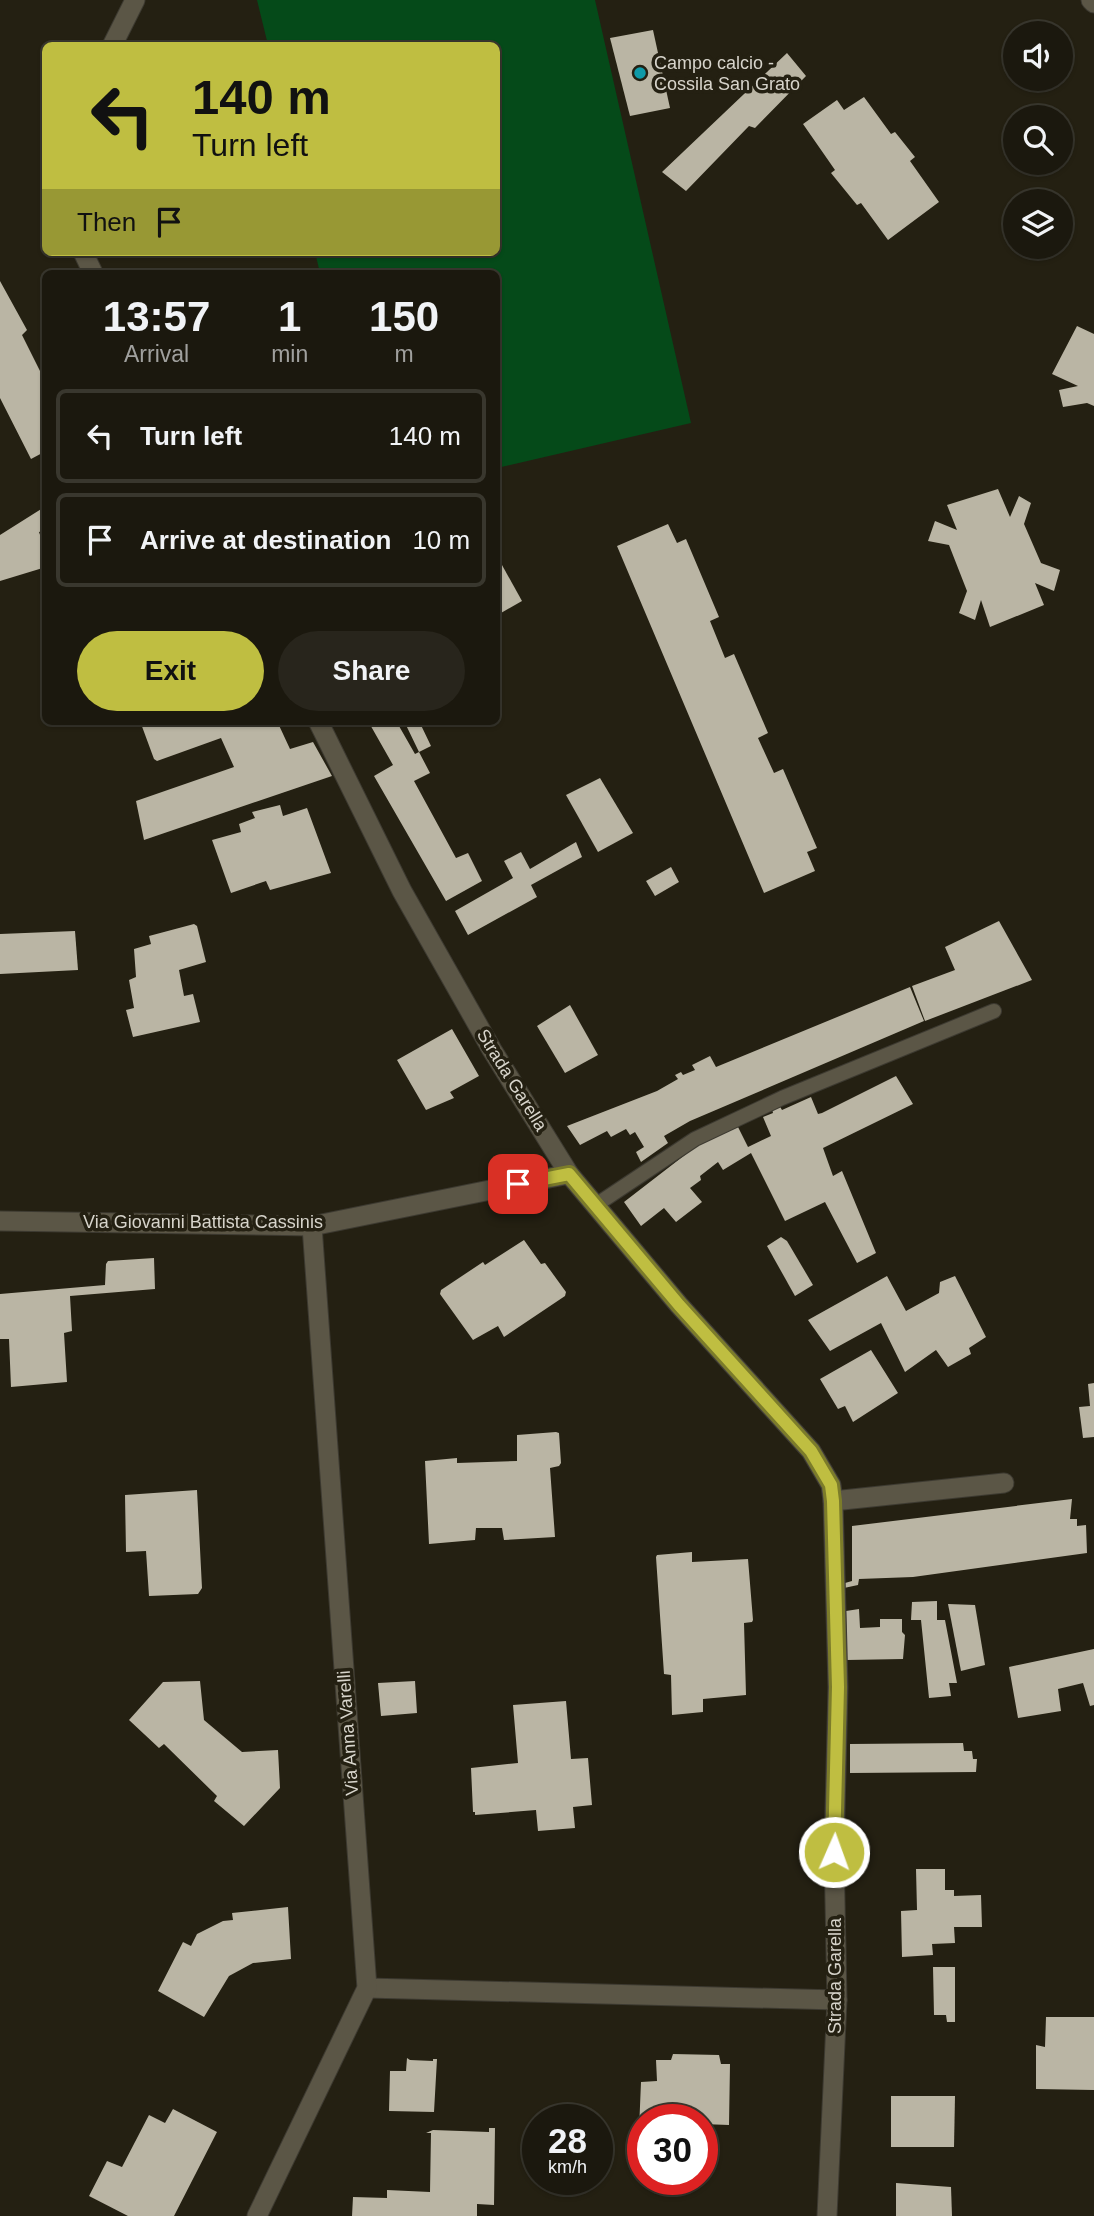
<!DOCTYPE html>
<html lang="en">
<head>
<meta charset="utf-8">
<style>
	:root { --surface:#1b180e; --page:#28251c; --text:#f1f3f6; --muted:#a0a09e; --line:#39372e; --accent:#bfbe41 }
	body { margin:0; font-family:Arial,sans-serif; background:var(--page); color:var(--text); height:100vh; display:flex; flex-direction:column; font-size:26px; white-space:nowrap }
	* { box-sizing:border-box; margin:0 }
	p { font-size:23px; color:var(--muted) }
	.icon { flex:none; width:38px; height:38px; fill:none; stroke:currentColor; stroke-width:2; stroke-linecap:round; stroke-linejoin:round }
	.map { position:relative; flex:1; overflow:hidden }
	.drawer { position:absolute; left:42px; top:270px; width:458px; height:455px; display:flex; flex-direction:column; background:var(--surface); border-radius:10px; box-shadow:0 2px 5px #0004,0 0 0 2px var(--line) }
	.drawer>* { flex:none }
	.hud { position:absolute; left:42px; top:42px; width:458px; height:214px; border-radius:10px; box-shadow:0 2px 5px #0004,0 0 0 2px var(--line); background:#bfbe41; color:#111; overflow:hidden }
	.buttons { position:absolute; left:1003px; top:21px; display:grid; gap:14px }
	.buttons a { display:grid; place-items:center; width:70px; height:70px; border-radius:50%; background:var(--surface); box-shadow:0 2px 5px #0004,0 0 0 2px var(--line); font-size:35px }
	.speed { position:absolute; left:522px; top:2104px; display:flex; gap:14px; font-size:35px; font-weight:700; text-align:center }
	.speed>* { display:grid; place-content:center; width:91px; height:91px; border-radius:50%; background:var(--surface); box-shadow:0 2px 5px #0004,0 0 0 2px var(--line); line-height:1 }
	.speed small { font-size:18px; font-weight:400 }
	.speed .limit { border:10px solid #d22; background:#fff; color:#111 }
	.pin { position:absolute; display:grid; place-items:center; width:60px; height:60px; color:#fff; margin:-30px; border-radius:14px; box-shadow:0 4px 10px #0006 }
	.me { position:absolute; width:77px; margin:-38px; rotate:2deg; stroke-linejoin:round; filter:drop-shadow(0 0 5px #0008) }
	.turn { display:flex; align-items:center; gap:24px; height:147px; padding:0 35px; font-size:32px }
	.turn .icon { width:91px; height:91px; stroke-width:2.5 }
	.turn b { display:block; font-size:49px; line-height:60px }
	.then { display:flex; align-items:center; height:66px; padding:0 35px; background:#0003; gap:14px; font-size:26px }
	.eta { display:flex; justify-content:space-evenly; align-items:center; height:119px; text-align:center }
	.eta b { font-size:42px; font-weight:600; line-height:49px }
	.cta { display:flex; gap:14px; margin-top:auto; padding:14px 35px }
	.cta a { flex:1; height:80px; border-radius:42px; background:var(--accent); color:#111; font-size:28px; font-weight:600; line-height:80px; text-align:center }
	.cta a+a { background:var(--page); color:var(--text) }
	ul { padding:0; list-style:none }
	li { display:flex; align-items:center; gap:21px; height:94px; margin:0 14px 10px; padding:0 21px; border:4px solid var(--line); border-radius:10px }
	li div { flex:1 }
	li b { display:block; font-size:26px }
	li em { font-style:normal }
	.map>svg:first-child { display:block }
	.green { fill:#054a19 }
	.building { fill:#bab5a4; fill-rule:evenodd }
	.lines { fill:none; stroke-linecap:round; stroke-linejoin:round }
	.service-casing { stroke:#3d3a31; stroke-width:16 }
	.minor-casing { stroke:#3d3a31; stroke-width:21 }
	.secondary-casing { stroke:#3d3a31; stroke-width:21 }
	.service { stroke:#5b5646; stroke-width:14 }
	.minor { stroke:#5b5646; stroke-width:19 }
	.secondary { stroke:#5b5646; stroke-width:19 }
	.route-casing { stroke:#7c7c2a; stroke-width:18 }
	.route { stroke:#bfbe41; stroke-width:12 }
	.culture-dot { fill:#0f9aa8; stroke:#242012; stroke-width:2.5 }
	.labels { text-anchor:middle; stroke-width:7; stroke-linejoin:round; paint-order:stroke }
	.poi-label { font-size:18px; fill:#d7d4cb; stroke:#242012; text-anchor:start }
	.street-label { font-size:18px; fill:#d7d4cb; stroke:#242012 }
</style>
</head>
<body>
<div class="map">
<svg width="1094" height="2216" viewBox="0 0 1094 2216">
	<rect width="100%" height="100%" fill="#242012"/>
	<!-- green -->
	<path class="green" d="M257,0H595L691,423L497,468V273H320L315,252H497V46L268,45Z"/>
	<!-- building -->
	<g class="building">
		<path d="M653,30L670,108L630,116L610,38Z"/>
		<path d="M787,53L806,76L755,128L749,126L686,191L662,172Z"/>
		<path d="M864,97L891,134L895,132L915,157L910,161L939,202L888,240L861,203L857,205L831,173L835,170L803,124L837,100L844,110Z"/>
		<path d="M0,281L27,330L22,335L42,375L46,374V451L31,459L0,398Z"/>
		<path d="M1077,326L1094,334V406L1087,403L1063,407L1059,390L1078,386L1052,374Z"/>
		<path d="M998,489L1010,517L1019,496L1031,503L1024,524L1041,563L1060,570L1054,591L1035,583L1044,605L990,627L981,600L975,620L959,613L967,591L949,545L928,541L935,521L957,530L947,505Z"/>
		<path d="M46,506V530L39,532L46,552V567L0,581V535Z"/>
		<path d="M668,524L677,543L686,539L719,617L710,621L725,658L734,654L768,733L758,738L774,773L783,769L817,848L807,852L815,871L764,893L617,546Z"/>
		<path d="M497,556L522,601L501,613L497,606Z"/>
		<path d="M140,721H263L265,726L277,721L290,749L313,742L332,776L144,840L136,801L234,767L221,738L157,761L154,759Z"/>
		<path d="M368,721H419L431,746L419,752L430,773L414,781L456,858L468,853L482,881L446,901L374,776L393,765ZM405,723L419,752L415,754L399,726Z"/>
		<path d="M600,778L633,833L598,852L566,795Z"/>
		<path d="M280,805L283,816L307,808L331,873L270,890L266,881L231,893L212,840L241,832L239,824L255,818L252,812Z"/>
		<path d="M576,842L582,857L531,885L537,897L468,935L455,911L513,878L504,861L521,852L530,869Z"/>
		<path d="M671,867L679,882L655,896L646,881Z"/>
		<path d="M999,921L1032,980L925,1021L912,986L955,970L945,947Z"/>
		<path d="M194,924L197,926L206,962L179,970L184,996L193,994L200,1022L133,1037L126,1010L134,1008L129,980L136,977L134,949L151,944L149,936Z"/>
		<path d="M75,931L78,970L0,974V934Z"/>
		<path d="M910,987L924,1021L690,1121L664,1136L668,1143L641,1162L636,1152L644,1147L635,1132L630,1135L626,1129L611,1137L607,1131L580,1145L567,1126L657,1091L678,1079L675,1075L681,1072L683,1075L695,1070L692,1065L710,1056L716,1067Z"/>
		<path d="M570,1005L598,1055L565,1073L537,1026Z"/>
		<path d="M452,1029L479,1076L450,1092L454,1098L426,1110L397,1060Z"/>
		<path d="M896,1076L913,1104L823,1148L833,1176L842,1171L876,1253L857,1263L825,1202L785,1221L751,1153L723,1170L718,1162L700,1176L701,1180L690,1188L702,1202L676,1222L664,1208L641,1226L624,1202L703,1141L738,1127L748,1147L771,1136L763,1117L773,1113L772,1109L779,1105L782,1110L811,1097L818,1114L822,1113Z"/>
		<path d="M781,1237L787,1241L813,1285L795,1296L767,1246Z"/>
		<path d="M524,1240L541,1264L545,1263L566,1292L565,1296L504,1337L498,1326L473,1340L440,1294L441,1290L483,1262L485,1265Z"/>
		<path d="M154,1258L155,1289L70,1296L72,1331L64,1333L67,1382L11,1387L9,1339H0V1294L105,1285L106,1264L108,1261Z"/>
		<path d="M887,1276L906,1311L939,1293L940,1282L955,1276L986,1337L969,1348L971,1354L948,1367L936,1350L905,1372L881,1323L830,1351L808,1320Z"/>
		<path d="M871,1350L898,1393L853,1422L845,1406L838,1409L820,1379Z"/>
		<path d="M1094,1383V1437L1083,1438L1079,1407L1090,1406L1088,1384Z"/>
		<path d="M556,1432L559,1433L561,1463L559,1466L550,1468L555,1537L504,1540L502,1528H476L475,1540L429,1544L425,1461L457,1458V1463L517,1461V1435Z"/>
		<path d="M197,1490L202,1588L198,1594L149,1596L146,1551L126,1552L125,1495Z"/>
		<path d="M1072,1499L1070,1519H1077V1526L1086,1525L1087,1553L913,1577L859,1579L858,1585L844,1588L845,1583L852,1581V1526Z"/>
		<path d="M692,1552V1562L748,1559L753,1620L752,1622L744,1623L746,1695L703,1699V1712L672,1715L671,1675L664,1674L656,1557L657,1555Z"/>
		<path d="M937,1601V1620H945L957,1683H949L951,1696L929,1698L921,1620H911L912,1602Z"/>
		<path d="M948,1604L975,1605L985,1665L961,1671Z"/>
		<path d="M859,1609L860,1628L880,1627V1619H902V1632L905,1635L903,1659L847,1660L846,1611Z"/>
		<path d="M1094,1649V1705L1090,1706L1083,1683L1058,1689L1061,1711L1018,1718L1009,1667Z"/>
		<path d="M200,1681L204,1720L242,1752L278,1750L280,1788L244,1826L214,1801L217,1796L164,1744L159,1748L129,1720L163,1682Z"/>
		<path d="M415,1681L417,1713L381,1716L378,1683Z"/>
		<path d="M566,1701L571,1759L588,1758L592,1805L573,1807L575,1828L538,1831L536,1810L475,1815V1812H473L471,1768L518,1763L513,1705Z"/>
		<path d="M963,1743L964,1751H972L973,1759H977L976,1772L850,1773V1744Z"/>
		<path d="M916,1869H945V1890H954V1896L981,1895L982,1927H954L955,1943L932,1944L933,1955L902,1957L901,1911L917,1910Z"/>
		<path d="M288,1907L291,1959L253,1963L229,1976L204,2017L158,1991L183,1942L191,1946L197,1934L223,1921L233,1920L232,1913Z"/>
		<path d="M933,1967H955V2022H947L946,2015H934Z"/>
		<path d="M1046,2017H1094V2090L1036,2089V2045L1045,2047Z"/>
		<path d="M673,2054L719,2055L721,2064H730L729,2125L702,2124V2119H687L686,2115L669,2116V2119H642V2130H639L641,2082L657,2081L656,2060H671Z"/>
		<path d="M407,2058L410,2060L433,2061V2059H437L434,2112L389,2111L390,2071H406Z"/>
		<path d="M891,2096H955L954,2147H891Z"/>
		<path d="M173,2109L217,2132L174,2216H128L89,2196L107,2161L122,2167L149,2115L165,2123Z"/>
		<path d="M489,2128H495L494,2205L477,2204V2216H352L353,2197L387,2198V2190L430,2192L431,2133H426L433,2130L489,2132Z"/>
		<path d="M896,2183L951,2187L952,2216H896Z"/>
	</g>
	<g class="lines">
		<defs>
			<path id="service" d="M596,1205L695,1139L782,1098L994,1011"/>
			<g id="minor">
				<path d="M112,46L135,0"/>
				<path d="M83,252L93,273"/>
				<path d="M318,721L402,891L492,1050L569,1174L679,1305L811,1451L831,1485L833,1501L838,1687L834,1852L837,2000L827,2216"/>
				<path d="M0,1221L312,1226L569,1174"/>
				<path d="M833,1501L1004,1483"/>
				<path d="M367,1988L837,2000"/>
				<path d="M257,2216L367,1988L312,1226"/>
			</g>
			<path id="secondary" d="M1091,0L1094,3"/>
		</defs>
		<!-- service casing -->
		<use href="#service" class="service-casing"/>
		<!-- minor casing -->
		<use href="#minor" class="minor-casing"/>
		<!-- secondary casing -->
		<use href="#secondary" class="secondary-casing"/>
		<!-- service -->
		<use href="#service" class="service"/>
		<!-- minor -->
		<use href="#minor" class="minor"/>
		<!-- secondary -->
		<use href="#secondary" class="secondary"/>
	</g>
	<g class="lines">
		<defs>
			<path id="route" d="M518,1184L569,1174L679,1305L811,1451L831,1485L833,1501L838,1687L834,1852"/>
		</defs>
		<!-- route casing -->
		<use href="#route" class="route-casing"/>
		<!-- route -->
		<use href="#route" class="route"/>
	</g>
	<!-- markers -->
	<circle class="culture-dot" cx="640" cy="73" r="7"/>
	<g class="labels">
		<!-- poi labels -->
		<g class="poi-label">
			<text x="654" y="69">Campo calcio -<tspan x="654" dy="21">Cossila San Grato</tspan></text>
		</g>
		<!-- street labels -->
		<g class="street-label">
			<text transform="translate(512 1080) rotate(58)" y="6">Strada Garella</text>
			<text x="203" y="1228">Via Giovanni Battista Cassinis</text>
			<text transform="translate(348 1733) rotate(-94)" y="6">Via Anna Varelli</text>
			<text transform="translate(835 1976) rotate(-90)" y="6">Strada Garella</text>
		</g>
	</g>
</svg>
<div class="buttons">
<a><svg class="icon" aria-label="sound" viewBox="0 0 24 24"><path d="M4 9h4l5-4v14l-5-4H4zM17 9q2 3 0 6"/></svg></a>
<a><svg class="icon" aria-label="search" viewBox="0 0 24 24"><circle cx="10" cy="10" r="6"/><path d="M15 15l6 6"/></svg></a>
<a><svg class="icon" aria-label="layers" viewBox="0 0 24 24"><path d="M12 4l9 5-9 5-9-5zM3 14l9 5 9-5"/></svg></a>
</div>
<div class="speed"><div>28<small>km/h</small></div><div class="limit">30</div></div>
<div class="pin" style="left:518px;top:1184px;background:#d93025"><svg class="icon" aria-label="arrive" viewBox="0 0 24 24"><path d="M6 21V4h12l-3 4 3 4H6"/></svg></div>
<svg class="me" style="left:834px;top:1852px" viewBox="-20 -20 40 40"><circle r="17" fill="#bfbe41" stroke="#fff" stroke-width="3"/><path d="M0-11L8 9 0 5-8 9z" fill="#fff"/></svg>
<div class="hud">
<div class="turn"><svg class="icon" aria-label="left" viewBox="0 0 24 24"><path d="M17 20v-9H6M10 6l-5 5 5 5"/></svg><div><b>140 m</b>Turn left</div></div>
<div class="then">Then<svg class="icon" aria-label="arrive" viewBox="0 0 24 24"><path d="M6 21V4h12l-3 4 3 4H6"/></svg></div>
</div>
<section class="drawer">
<div class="eta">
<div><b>13:57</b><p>Arrival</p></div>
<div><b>1</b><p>min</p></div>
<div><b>150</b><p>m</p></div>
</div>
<ul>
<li><svg class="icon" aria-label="left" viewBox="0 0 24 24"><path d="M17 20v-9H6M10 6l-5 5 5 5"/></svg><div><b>Turn left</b></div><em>140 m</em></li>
<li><svg class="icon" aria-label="arrive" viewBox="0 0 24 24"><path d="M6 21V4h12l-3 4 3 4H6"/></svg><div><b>Arrive at destination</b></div><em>10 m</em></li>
</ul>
<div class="cta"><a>Exit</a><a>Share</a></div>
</section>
</div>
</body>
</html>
